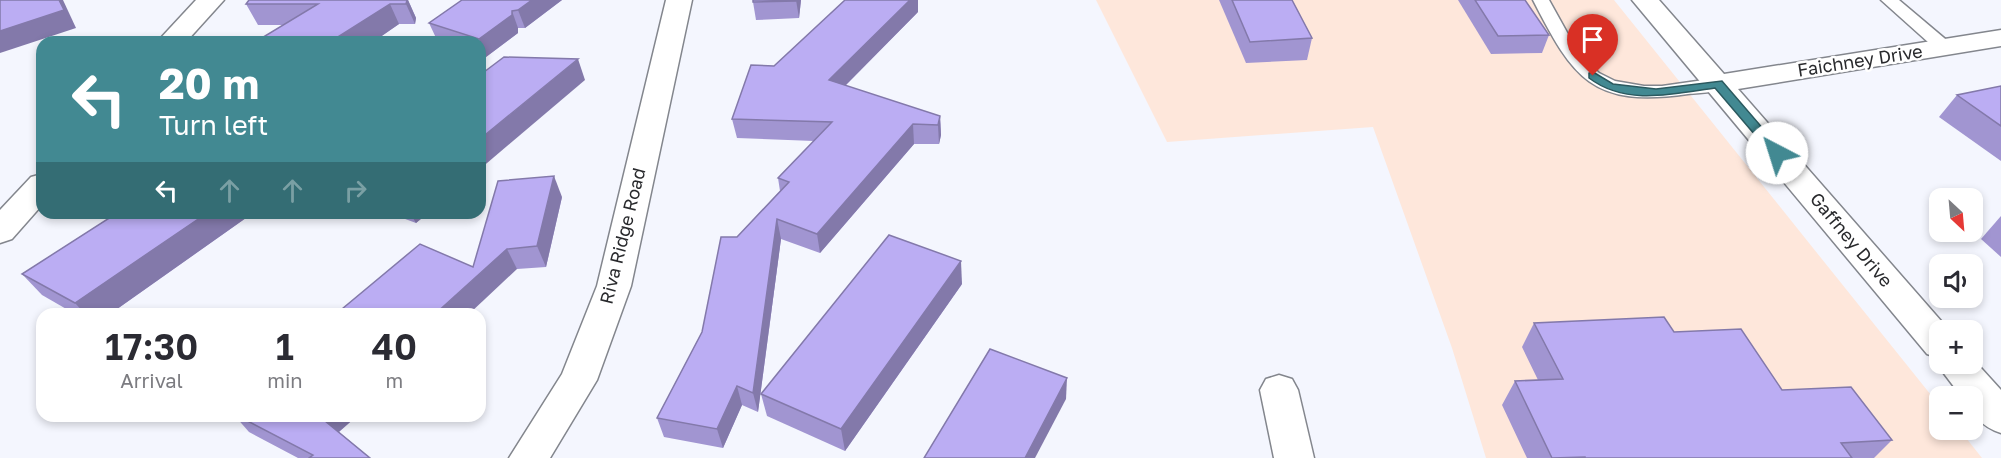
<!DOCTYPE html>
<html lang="en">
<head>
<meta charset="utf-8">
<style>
	:root { --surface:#fff; --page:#f2f2f3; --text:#2b2b33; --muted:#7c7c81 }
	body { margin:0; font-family:"Golos Text",sans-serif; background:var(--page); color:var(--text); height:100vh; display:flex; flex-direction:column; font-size:22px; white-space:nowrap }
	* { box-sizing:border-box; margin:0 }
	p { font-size:20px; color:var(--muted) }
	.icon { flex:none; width:33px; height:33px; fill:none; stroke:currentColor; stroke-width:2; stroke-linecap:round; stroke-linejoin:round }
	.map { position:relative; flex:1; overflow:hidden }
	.drawer { position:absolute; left:36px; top:308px; width:450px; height:114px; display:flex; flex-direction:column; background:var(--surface); border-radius:18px; box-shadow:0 3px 9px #0003 }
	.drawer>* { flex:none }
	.guide { position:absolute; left:36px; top:36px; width:450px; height:183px; border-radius:18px; box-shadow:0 3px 9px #0003; background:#428992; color:#fff; overflow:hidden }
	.needle { width:39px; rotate:154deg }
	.tools { position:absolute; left:1929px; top:188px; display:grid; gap:12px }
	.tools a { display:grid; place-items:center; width:54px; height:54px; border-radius:12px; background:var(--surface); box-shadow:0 3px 9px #0003; font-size:30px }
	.pin { position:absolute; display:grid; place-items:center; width:51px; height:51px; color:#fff; margin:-62px -26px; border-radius:50% 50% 50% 0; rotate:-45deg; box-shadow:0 0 6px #0007 }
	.pin .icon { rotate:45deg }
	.me { position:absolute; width:66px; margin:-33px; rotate:320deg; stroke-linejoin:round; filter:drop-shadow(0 0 4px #0008) }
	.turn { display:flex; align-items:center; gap:21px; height:126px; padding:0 24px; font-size:27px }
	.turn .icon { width:78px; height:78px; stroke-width:2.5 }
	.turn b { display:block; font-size:42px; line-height:51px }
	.lanes { display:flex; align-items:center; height:57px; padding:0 24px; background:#0003; justify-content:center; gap:30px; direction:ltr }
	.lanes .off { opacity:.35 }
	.eta { display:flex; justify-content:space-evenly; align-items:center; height:102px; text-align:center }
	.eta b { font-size:36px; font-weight:600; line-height:42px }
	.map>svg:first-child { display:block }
	.commercial { fill:#fee7db }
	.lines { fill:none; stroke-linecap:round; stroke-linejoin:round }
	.service-casing { stroke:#83868d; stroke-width:3 }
	.minor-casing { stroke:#83868d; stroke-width:3 }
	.service { fill:#fff; fill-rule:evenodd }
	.minor { fill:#fff; fill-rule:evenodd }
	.wall { fill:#a195d1 }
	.shaded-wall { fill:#8379aa }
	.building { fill:#bbadf3; stroke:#8379aa; stroke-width:1.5 }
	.route { fill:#428992; stroke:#2b595f; stroke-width:1.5 }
	.labels { text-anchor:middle; stroke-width:5; stroke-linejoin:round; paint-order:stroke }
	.street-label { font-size:18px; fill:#292a2d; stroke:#fff }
</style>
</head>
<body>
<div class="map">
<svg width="2001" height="458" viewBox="0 0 2001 458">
	<rect width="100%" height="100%" fill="#f4f6fe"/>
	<!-- commercial -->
	<path class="commercial" d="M1096,0H1614L1939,405L1940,429H1959L1982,458H1486L1452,348L1373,127L1167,142Z"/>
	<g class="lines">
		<defs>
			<g id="service">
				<path d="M1533,0H1549L1579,54L1599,73L1615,81L1644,86H1662L1718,78L1727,84C1721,93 1699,93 1688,94C1592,108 1573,78 1533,0Z"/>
				<path d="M1881,0H1899L1950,43L1953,47L1950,51H1938Z"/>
			</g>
			<g id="minor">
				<path d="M196,0H224L186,42H157Z"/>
				<path d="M666,0H692L631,286L597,380L550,458H509L562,374L597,286Z"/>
				<path d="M1632,0H1659L1724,74L2001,30V46L1738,89L1949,330H1940V363H1972V358L2001,390V433C1982,427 1972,416 1972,396H1961L1936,363L1939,358L1927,354Z"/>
				<path d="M42,174V205L12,239L0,243V210L31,177Z"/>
				<path d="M1279,375L1292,379L1298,390L1314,458H1274L1260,390L1266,379Z"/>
			</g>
		</defs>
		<!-- service casing -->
		<use href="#service" class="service-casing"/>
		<!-- minor casing -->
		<use href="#minor" class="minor-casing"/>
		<!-- service -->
		<use href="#service" class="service"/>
		<!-- minor -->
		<use href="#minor" class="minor"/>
	</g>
	<!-- wall -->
	<g class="wall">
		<path d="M408,0L416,18L415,24H399L373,42H255L284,25H258L246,4Z"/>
		<path d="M462,0H562L525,28H518V33L486,57L480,55V42H441L437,40L429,23Z"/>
		<path d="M801,0L799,18L756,20L753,2Z"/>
		<path d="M1219,0H1292L1312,38L1307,60L1246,63Z"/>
		<path d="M1458,0H1525L1549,35L1542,53L1491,54Z"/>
		<path d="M918,12L845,86L940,116L941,135L939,144H914L820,253L781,239L758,412L742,405L723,448L664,437L657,418L702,332L737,237L780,191L778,178L814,141L737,138L732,119L774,66Z"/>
		<path d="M2001,86V161L1939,117L1957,95Z"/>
		<path d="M562,197L546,267L517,269L473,267Z"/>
		<path d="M117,213H253L110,314H75L42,295L22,274Z"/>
		<path d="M389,213H428L416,223Z"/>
		<path d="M2001,216V257L1981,239Z"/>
		<path d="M962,284L845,451L767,416L761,394Z"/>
		<path d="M1534,323L1674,332L1782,390L1892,440L1874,458H1527L1502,405L1515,381L1538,380L1522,347Z"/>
		<path d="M235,416H357L339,432L370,458H298L249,432Z"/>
	</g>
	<!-- shaded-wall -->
	<g class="shaded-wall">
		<path d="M59,0H63L76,28L0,53V31Z"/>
		<path d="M407,0H408L416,18L415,24L406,4Z"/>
		<path d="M532,0H562L525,28L518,10Z"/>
		<path d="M796,0H801L799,18Z"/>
		<path d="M910,0H918V12L831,100L829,80Z"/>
		<path d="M390,4L399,24L373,42H330Z"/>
		<path d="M512,11L518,28V33L486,57L479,39Z"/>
		<path d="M578,59L585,80L480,169V139Z"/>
		<path d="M940,116L941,135L939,144L938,125Z"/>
		<path d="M913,124L914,144L820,253L817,234Z"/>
		<path d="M554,176L562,197L546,267L537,246Z"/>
		<path d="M207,213H253L110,314H85L75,303Z"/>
		<path d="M410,213H428L416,223Z"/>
		<path d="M777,219L781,239L758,412L753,393Z"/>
		<path d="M507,249L517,269L469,314H435Z"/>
		<path d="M961,261L962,284L845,451L841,429Z"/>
		<path d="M1067,378L1066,399L1035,458H1025Z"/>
		<path d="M737,386L742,405L723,448L717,429Z"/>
		<path d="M319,416H357L334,436Z"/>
	</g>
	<!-- building -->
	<g class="building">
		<path d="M0,0H59L64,10L0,31Z"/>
		<path d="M249,0H407L406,4H390L330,42H255L318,4H246Z"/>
		<path d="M462,0H532L518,10L512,11V15L479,39L429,23Z"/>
		<path d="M753,0H796V1L753,2Z"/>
		<path d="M845,0H910L829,80L940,116L938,125L913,124L817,234L777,219L753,393L737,386L717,429L657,418L702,332L721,237H737L789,182L778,178L832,122L732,119L751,65L774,66Z"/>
		<path d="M1232,0H1292L1312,38L1250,42Z"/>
		<path d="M1475,0H1525L1549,35L1498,36Z"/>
		<path d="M504,57L578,59L480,139V75Z"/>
		<path d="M2001,86V126L1957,95Z"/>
		<path d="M554,176L537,246L507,249L435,314H336L420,244L473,267L498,181Z"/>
		<path d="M117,213H207L75,303L22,274Z"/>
		<path d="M889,235L961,261L841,429L761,394Z"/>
		<path d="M1664,317L1674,332L1741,329L1782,390L1851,387L1892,440L1841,443L1852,458H1585V457L1552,458L1515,381L1563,379L1534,323Z"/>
		<path d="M990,349L1067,378L1025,458H924Z"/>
		<path d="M238,416H320H319L370,458H309L313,455Z"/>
	</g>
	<!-- route -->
	<path class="route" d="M1593,72L1613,84L1656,89L1722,81L1784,153L1777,157L1773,156L1715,88C1673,94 1626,106 1589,78V73Z"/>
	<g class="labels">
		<!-- street labels -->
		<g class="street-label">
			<text transform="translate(1860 61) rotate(-9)" y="6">Faichney Drive</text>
			<text transform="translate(623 236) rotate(-76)" y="6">Riva Ridge Road</text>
			<text transform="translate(1851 240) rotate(50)" y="6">Gaffney Drive</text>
		</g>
	</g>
</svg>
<div class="tools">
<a><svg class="needle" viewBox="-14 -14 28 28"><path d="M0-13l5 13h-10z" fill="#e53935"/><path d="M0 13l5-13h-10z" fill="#7c7c81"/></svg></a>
<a><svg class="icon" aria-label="sound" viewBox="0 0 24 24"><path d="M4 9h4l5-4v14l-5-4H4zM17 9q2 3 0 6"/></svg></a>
<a>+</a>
<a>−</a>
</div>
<div class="pin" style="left:1593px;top:76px;background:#d93025"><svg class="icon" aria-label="arrive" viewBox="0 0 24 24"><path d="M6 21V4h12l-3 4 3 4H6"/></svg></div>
<svg class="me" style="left:1777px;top:153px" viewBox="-20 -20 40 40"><circle r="19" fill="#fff"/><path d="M0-13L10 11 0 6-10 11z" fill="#428992"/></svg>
<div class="guide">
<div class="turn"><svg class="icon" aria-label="left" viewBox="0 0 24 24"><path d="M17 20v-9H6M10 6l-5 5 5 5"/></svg><div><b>20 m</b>Turn left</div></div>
<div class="lanes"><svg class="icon" aria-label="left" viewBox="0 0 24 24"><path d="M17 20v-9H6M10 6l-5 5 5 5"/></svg><svg class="icon off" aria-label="ahead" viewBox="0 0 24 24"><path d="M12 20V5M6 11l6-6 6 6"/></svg><svg class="icon off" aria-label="ahead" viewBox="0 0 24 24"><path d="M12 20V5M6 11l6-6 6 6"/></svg><svg class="icon off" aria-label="right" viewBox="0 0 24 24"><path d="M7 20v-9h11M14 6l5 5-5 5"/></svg></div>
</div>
<section class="drawer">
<div class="eta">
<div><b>17:30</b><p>Arrival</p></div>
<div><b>1</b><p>min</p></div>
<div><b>40</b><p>m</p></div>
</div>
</section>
</div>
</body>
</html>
